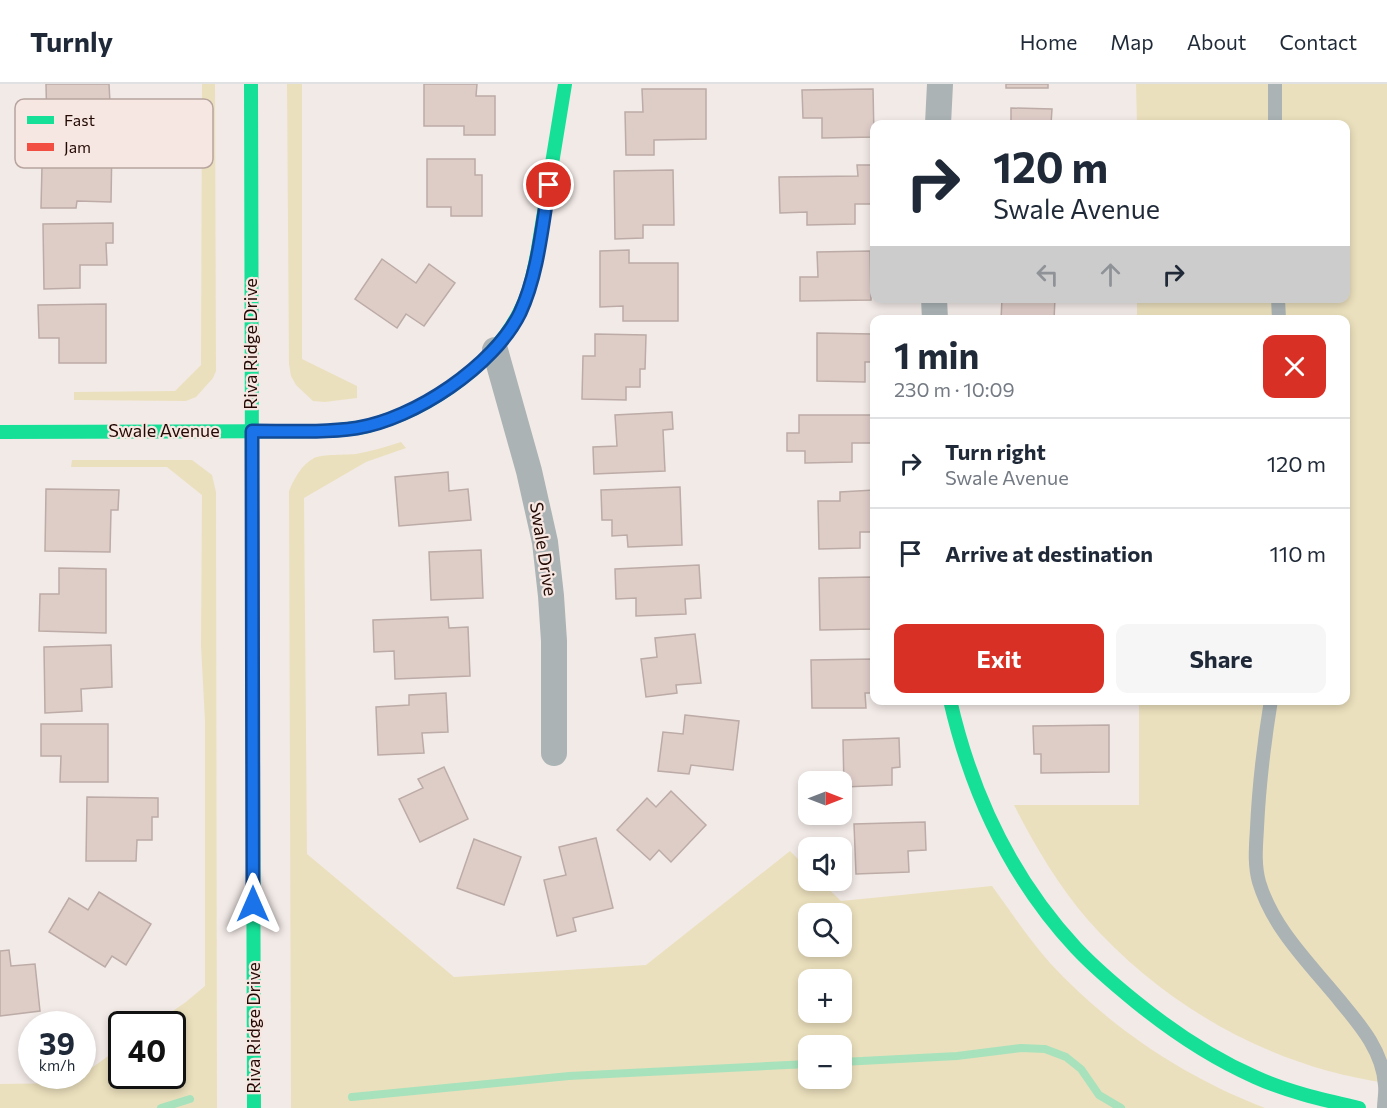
<!DOCTYPE html>
<html lang="en">
<head>
<meta charset="utf-8">
<style>
	:root { --surface:#fff; --page:#f6f6f7; --text:#1f2937; --muted:#747a83; --line:#e0e1e3; --accent:#d93025 }
	body { margin:0; font-family:Commissioner,sans-serif; background:var(--page); color:var(--text); height:100vh; display:flex; flex-direction:column; font-size:22px; white-space:nowrap }
	* { box-sizing:border-box; margin:0 }
	p { font-size:20px; color:var(--muted) }
	.icon { flex:none; width:33px; height:33px; fill:none; stroke:currentColor; stroke-width:2; stroke-linecap:round; stroke-linejoin:round }
	.map { position:relative; flex:1; overflow:hidden }
	.drawer { position:absolute; left:870px; top:231px; width:480px; height:390px; display:flex; flex-direction:column; background:var(--surface); border-radius:12px; box-shadow:0 3px 9px #0003 }
	.drawer>* { flex:none }
	.guide { position:absolute; left:870px; top:36px; width:480px; height:183px; border-radius:12px; box-shadow:0 3px 9px #0003; background:#fff; color:var(--text); overflow:hidden }
	.needle { width:39px; rotate:90deg }
	.fabs { position:absolute; left:798px; top:687px; display:grid; gap:12px }
	.fabs a { display:grid; place-items:center; width:54px; height:54px; border-radius:12px; background:var(--surface); box-shadow:0 3px 9px #0003; font-size:30px }
	.speed { position:absolute; left:18px; top:927px; display:flex; gap:12px; font-size:30px; font-weight:700; text-align:center }
	.speed>* { display:grid; place-content:center; width:78px; height:78px; border-radius:50%; background:var(--surface); box-shadow:0 3px 9px #0003; line-height:1 }
	.speed small { font-size:15px; font-weight:400 }
	.speed .limit { border:3px solid #111; border-radius:9px; background:#fff; color:#111 }
	.pin { position:absolute; display:grid; place-items:center; width:51px; height:51px; color:#fff; margin:-26px; border:3px solid #fff; border-radius:50%; box-shadow:0 2px 6px #0007 }
	.me { position:absolute; width:66px; margin:-33px; rotate:0deg; stroke-linejoin:round; filter:drop-shadow(0 0 4px #0008) }
	.turn { display:flex; align-items:center; gap:21px; height:126px; padding:0 24px; font-size:27px }
	.turn .icon { width:78px; height:78px; stroke-width:2.5 }
	.turn b { display:block; font-size:42px; line-height:51px }
	.lanes { display:flex; align-items:center; height:57px; padding:0 24px; background:#0003; justify-content:center; gap:30px; direction:ltr }
	.lanes .off { opacity:.35 }
	.round { display:grid; place-items:center; flex:none; width:63px; height:63px; border-radius:12px; background:var(--page) }
	.headline { display:flex; align-items:center; justify-content:space-between; height:102px; padding:0 24px }
	h1 { font-size:36px; font-weight:700; line-height:45px }
	.action { display:flex; gap:12px; margin-top:auto; padding:12px 24px }
	.action a { flex:1; height:69px; border-radius:12px; background:var(--accent); color:#fff; font-size:24px; font-weight:700; line-height:69px; text-align:center }
	.action a+a { background:var(--page); color:var(--text) }
	ul { padding:0; list-style:none }
	li { display:flex; align-items:center; gap:18px; height:90px; padding:0 24px; border-top:2px solid var(--line) }
	li div { flex:1 }
	li b { display:block; font-size:22px }
	li em { font-style:normal }
	header { display:flex; align-items:center; gap:36px; box-sizing:border-box; height:84px; padding:0 30px; background:var(--surface); border-bottom:2px solid var(--line) }
	header strong { font-size:28px }
	nav { display:flex; gap:33px; margin-inline-start:auto; font-size:21px }
	.map>svg:first-child { display:block }
	.green { fill:#ebe0bd; fill-rule:evenodd }
	.lines { fill:none; stroke-linecap:round; stroke-linejoin:round }
	.stream { stroke:#a8e2bc; stroke-width:8 }
	.building { fill:#deccc7; stroke:#bcaba6; stroke-width:1.5 }
	.lane { stroke:#abb3b5; stroke-width:14 }
	.street { stroke:#abb3b5; stroke-width:26 }
	.fast { stroke:#16e098; stroke-width:14 }
	.jam { stroke:#f24e42; stroke-width:14 }
	.route-casing { stroke:#114b97; stroke-width:15 }
	.route { stroke:#1a73e8; stroke-width:10 }
	.labels { text-anchor:middle; stroke-width:4.5; stroke-linejoin:round; paint-order:stroke }
	.street-label { font-size:18px; fill:#230903; stroke:#f7e7e2 }
	.key { fill:#f7e7e2; stroke:#b7a49f; stroke-width:1.5 }
	.key-label { font-size:16px; fill:#230903 }
</style>
</head>
<body>
<header>
<strong>Turnly</strong>
<nav><a>Home</a><a>Map</a><a>About</a><a>Contact</a></nav>
</header>
<div class="map">
<svg width="1387" height="1024" viewBox="0 0 1387 1024">
	<rect width="100%" height="100%" fill="#f2eae7"/>
	<!-- green -->
	<g class="green">
		<path d="M202,0H215L216,287L213,294L196,313L186,317L74,316V308L175,307L201,281Z"/>
		<path d="M287,0H302V275L357,302V314L325,318L313,317L296,301L291,292L289,280Z"/>
		<path d="M1136,0H1387V999C1272,983 1165,923 1088,836C1058,801 1035,762 1014,721H1139V617L1346,616V236L1137,235V215L1346,214V40H1137Z"/>
		<path d="M401,358L406,364L366,378L304,414L307,770L454,893L646,881L790,767L808,785V796L820,797L841,817L992,802C1011,828 1029,855 1050,879C1109,943 1184,993 1265,1024H291L289,407C294,395 301,381 314,374C323,370 345,371 356,370C372,367 386,363 401,358ZM808,830H842V862H808ZM808,896H842V928H808ZM808,962H842V994H808Z"/>
		<path d="M72,376H192L212,391L216,408L217,1024H0V1000L69,999L80,992H82L83,990L121,963L122,992H172V940H154L186,918L205,902V637L201,562L202,411L167,383H71Z"/>
	</g>
	<g class="lines">
		<!-- stream -->
		<g class="stream">
			<path d="M842,978L957,972L1021,964L1045,965L1066,973L1081,985L1099,1011L1121,1024"/>
			<path d="M352,1013L569,992L808,980"/>
			<path d="M161,1024L190,1015"/>
		</g>
	</g>
	<!-- building -->
	<g class="building">
		<path d="M46,0H109L110,19H83V43L47,44Z"/>
		<path d="M424,0H477L476,12H495V51H464V42H424Z"/>
		<rect x="1006" y="0" width="42" height="4"/>
		<path d="M642,5H706V55L654,56V71H626L625,28H643Z"/>
		<path d="M873,5L874,53L822,54V34H803L802,6Z"/>
		<path d="M1011,24L1052,25L1051,40H1001H1011Z"/>
		<path d="M62,57L112,58L111,118L77,117L76,124H41L42,82L62,83Z"/>
		<path d="M427,75H475V91H482V132H451V123H427Z"/>
		<path d="M857,81H874V120H855V140L807,141V128L780,129L779,93L858,92Z"/>
		<path d="M673,86L674,141H643V154L615,155L614,87Z"/>
		<path d="M113,139V159H106L107,181H80V204L44,205L43,140Z"/>
		<path d="M629,166V179H678V237H623V222L600,223V167Z"/>
		<path d="M870,167L871,216L800,217V193H818L817,168Z"/>
		<path d="M382,175L416,199L429,180L455,199L424,242L406,230L397,244L355,215Z"/>
		<path d="M1002,214H1055L1054,236H1001Z"/>
		<path d="M106,220V279H59V254H39L38,221Z"/>
		<path d="M817,249L872,250V278H865V298L817,297Z"/>
		<path d="M595,250L646,251L645,285H640V303H626V316L582,315L583,272H595Z"/>
		<path d="M672,328L673,345L663,346L665,387L594,390L593,363L617,362L615,331Z"/>
		<path d="M799,331H872V359H852V378L805,379V367H787V349H799Z"/>
		<path d="M448,388L449,407L468,405L471,436L399,442L395,393Z"/>
		<path d="M680,403L682,461L628,463L627,451L612,452V436H602L601,406Z"/>
		<path d="M46,405L119,406L118,426H111L110,468L45,467Z"/>
		<path d="M874,406V448H860V464L819,465L818,417H840V408Z"/>
		<path d="M481,466L483,514L431,516L429,468Z"/>
		<path d="M699,481L701,514L685,515L686,530L636,532V514L616,515L615,485Z"/>
		<path d="M59,484L106,485V549L39,547L40,510H59Z"/>
		<path d="M873,493L874,545L820,546L819,494Z"/>
		<path d="M448,533L449,544L468,543L470,592L395,595L394,567L374,568L373,536Z"/>
		<path d="M695,550L701,599L676,601L677,609L646,613L641,575L657,573L655,554Z"/>
		<path d="M111,561L112,603L81,605L82,627L45,629L44,563Z"/>
		<path d="M874,575V609H865L866,624H812L811,576Z"/>
		<path d="M446,609L448,648L422,649L424,669L378,671L376,623L409,621V611Z"/>
		<path d="M685,631L739,637L733,686L691,681L689,690L658,687L663,648L683,650Z"/>
		<path d="M41,640H108V698H60L61,672H41Z"/>
		<path d="M1109,641V688L1041,689V670H1034L1033,642Z"/>
		<path d="M899,654L900,683L892,684V701L844,703L843,656Z"/>
		<path d="M444,683L468,735L420,758L399,715L423,704L418,695Z"/>
		<path d="M671,707L706,741L671,778L659,766L650,776L617,746L647,714L656,723Z"/>
		<path d="M87,713L158,714V733H152V756H137L136,777H86Z"/>
		<path d="M925,738L926,766L908,767L909,788L856,790L854,740Z"/>
		<path d="M596,754L613,824L573,834L576,847L557,852L544,796L566,791L559,763Z"/>
		<path d="M474,755L521,773L504,821L457,804Z"/>
		<path d="M99,808L151,840L126,881L112,872L105,883L49,848L69,814L88,826Z"/>
		<path d="M9,866L11,882L35,880L40,927L0,932V867Z"/>
	</g>
	<g class="lines">
		<!-- lane -->
		<g class="lane">
			<path d="M1275,0V40"/>
			<path d="M1278,214L1279,236"/>
			<path d="M1271,616C1264,659 1259,701 1257,744C1256,762 1254,780 1259,798C1273,845 1311,881 1341,918C1361,942 1383,968 1385,1001C1386,1009 1384,1017 1384,1024"/>
		</g>
		<!-- street -->
		<g class="street">
			<path d="M938,40L940,0"/>
			<path d="M934,214L935,236"/>
			<path d="M495,266L529,387L545,458L551,512L554,557V669"/>
		</g>
		<!-- fast -->
		<g class="fast">
			<path d="M251,0L252,396"/>
			<path d="M0,348L330,347C344,345 358,345 371,341C427,326 494,281 520,227C530,208 534,186 538,165L565,0"/>
			<path d="M950,616C971,708 1011,794 1076,864C1094,883 1115,901 1136,918C1173,948 1212,974 1255,993C1288,1008 1324,1016 1359,1024"/>
			<path d="M253,675L254,1024"/>
		</g>
		<!-- jam -->
		<path class="jam" d="M252,396L253,675"/>
	</g>
	<g class="lines">
		<defs>
			<path id="route" d="M253,820L252,347C287,347 322,349 357,344C414,335 494,282 520,229C538,190 542,143 549,101"/>
		</defs>
		<!-- route casing -->
		<use href="#route" class="route-casing"/>
		<!-- route -->
		<use href="#route" class="route"/>
	</g>
	<g class="labels">
		<!-- street labels -->
		<g class="street-label">
			<text transform="translate(251 260) rotate(-90)" y="6">Riva Ridge Drive</text>
			<text x="164" y="353">Swale Avenue</text>
			<text transform="translate(543 465) rotate(81)" y="6">Swale Drive</text>
			<text transform="translate(254 944) rotate(-90)" y="6">Riva Ridge Drive</text>
		</g>
	</g>
	<!-- legend -->
	<rect x="15" y="15" width="198" height="69" rx="9" class="key"/>
	<rect x="27" y="32" width="27" height="8" fill="#16e098"/>
	<rect x="27" y="59" width="27" height="8" fill="#f24e42"/>
	<g class="key-label">
		<text x="64" y="42">Fast</text>
		<text x="64" y="69">Jam</text>
	</g>
</svg>
<div class="fabs">
<a><svg class="needle" viewBox="-14 -14 28 28"><path d="M0-13l5 13h-10z" fill="#e53935"/><path d="M0 13l5-13h-10z" fill="#747a83"/></svg></a>
<a><svg class="icon" aria-label="sound" viewBox="0 0 24 24"><path d="M4 9h4l5-4v14l-5-4H4zM17 9q2 3 0 6"/></svg></a>
<a><svg class="icon" aria-label="search" viewBox="0 0 24 24"><circle cx="10" cy="10" r="6"/><path d="M15 15l6 6"/></svg></a>
<a>+</a>
<a>−</a>
</div>
<div class="speed"><div>39<small>km/h</small></div><div class="limit">40</div></div>
<div class="pin" style="left:549px;top:101px;background:#d93025"><svg class="icon" aria-label="arrive" viewBox="0 0 24 24"><path d="M6 21V4h12l-3 4 3 4H6"/></svg></div>
<svg class="me" style="left:253px;top:820px" viewBox="-20 -20 40 40"><path d="M0-17L14 15 0 8-14 15z" fill="#1a73e8" stroke="#fff" stroke-width="4"/></svg>
<div class="guide">
<div class="turn"><svg class="icon" aria-label="right" viewBox="0 0 24 24"><path d="M7 20v-9h11M14 6l5 5-5 5"/></svg><div><b>120 m</b>Swale Avenue</div></div>
<div class="lanes"><svg class="icon off" aria-label="left" viewBox="0 0 24 24"><path d="M17 20v-9H6M10 6l-5 5 5 5"/></svg><svg class="icon off" aria-label="ahead" viewBox="0 0 24 24"><path d="M12 20V5M6 11l6-6 6 6"/></svg><svg class="icon" aria-label="right" viewBox="0 0 24 24"><path d="M7 20v-9h11M14 6l5 5-5 5"/></svg></div>
</div>
<section class="drawer">
<div class="headline"><div><h1>1 min</h1><p>230 m · 10:09</p></div><a class="round" style="background:#d93025;color:#fff"><svg class="icon" aria-label="close" viewBox="0 0 24 24"><path d="M6 6l12 12M18 6L6 18"/></svg></a></div>
<ul>
<li><svg class="icon" aria-label="right" viewBox="0 0 24 24"><path d="M7 20v-9h11M14 6l5 5-5 5"/></svg><div><b>Turn right</b><p>Swale Avenue</p></div><em>120 m</em></li>
<li><svg class="icon" aria-label="arrive" viewBox="0 0 24 24"><path d="M6 21V4h12l-3 4 3 4H6"/></svg><div><b>Arrive at destination</b></div><em>110 m</em></li>
</ul>
<div class="action"><a>Exit</a><a>Share</a></div>
</section>
</div>
</body>
</html>
